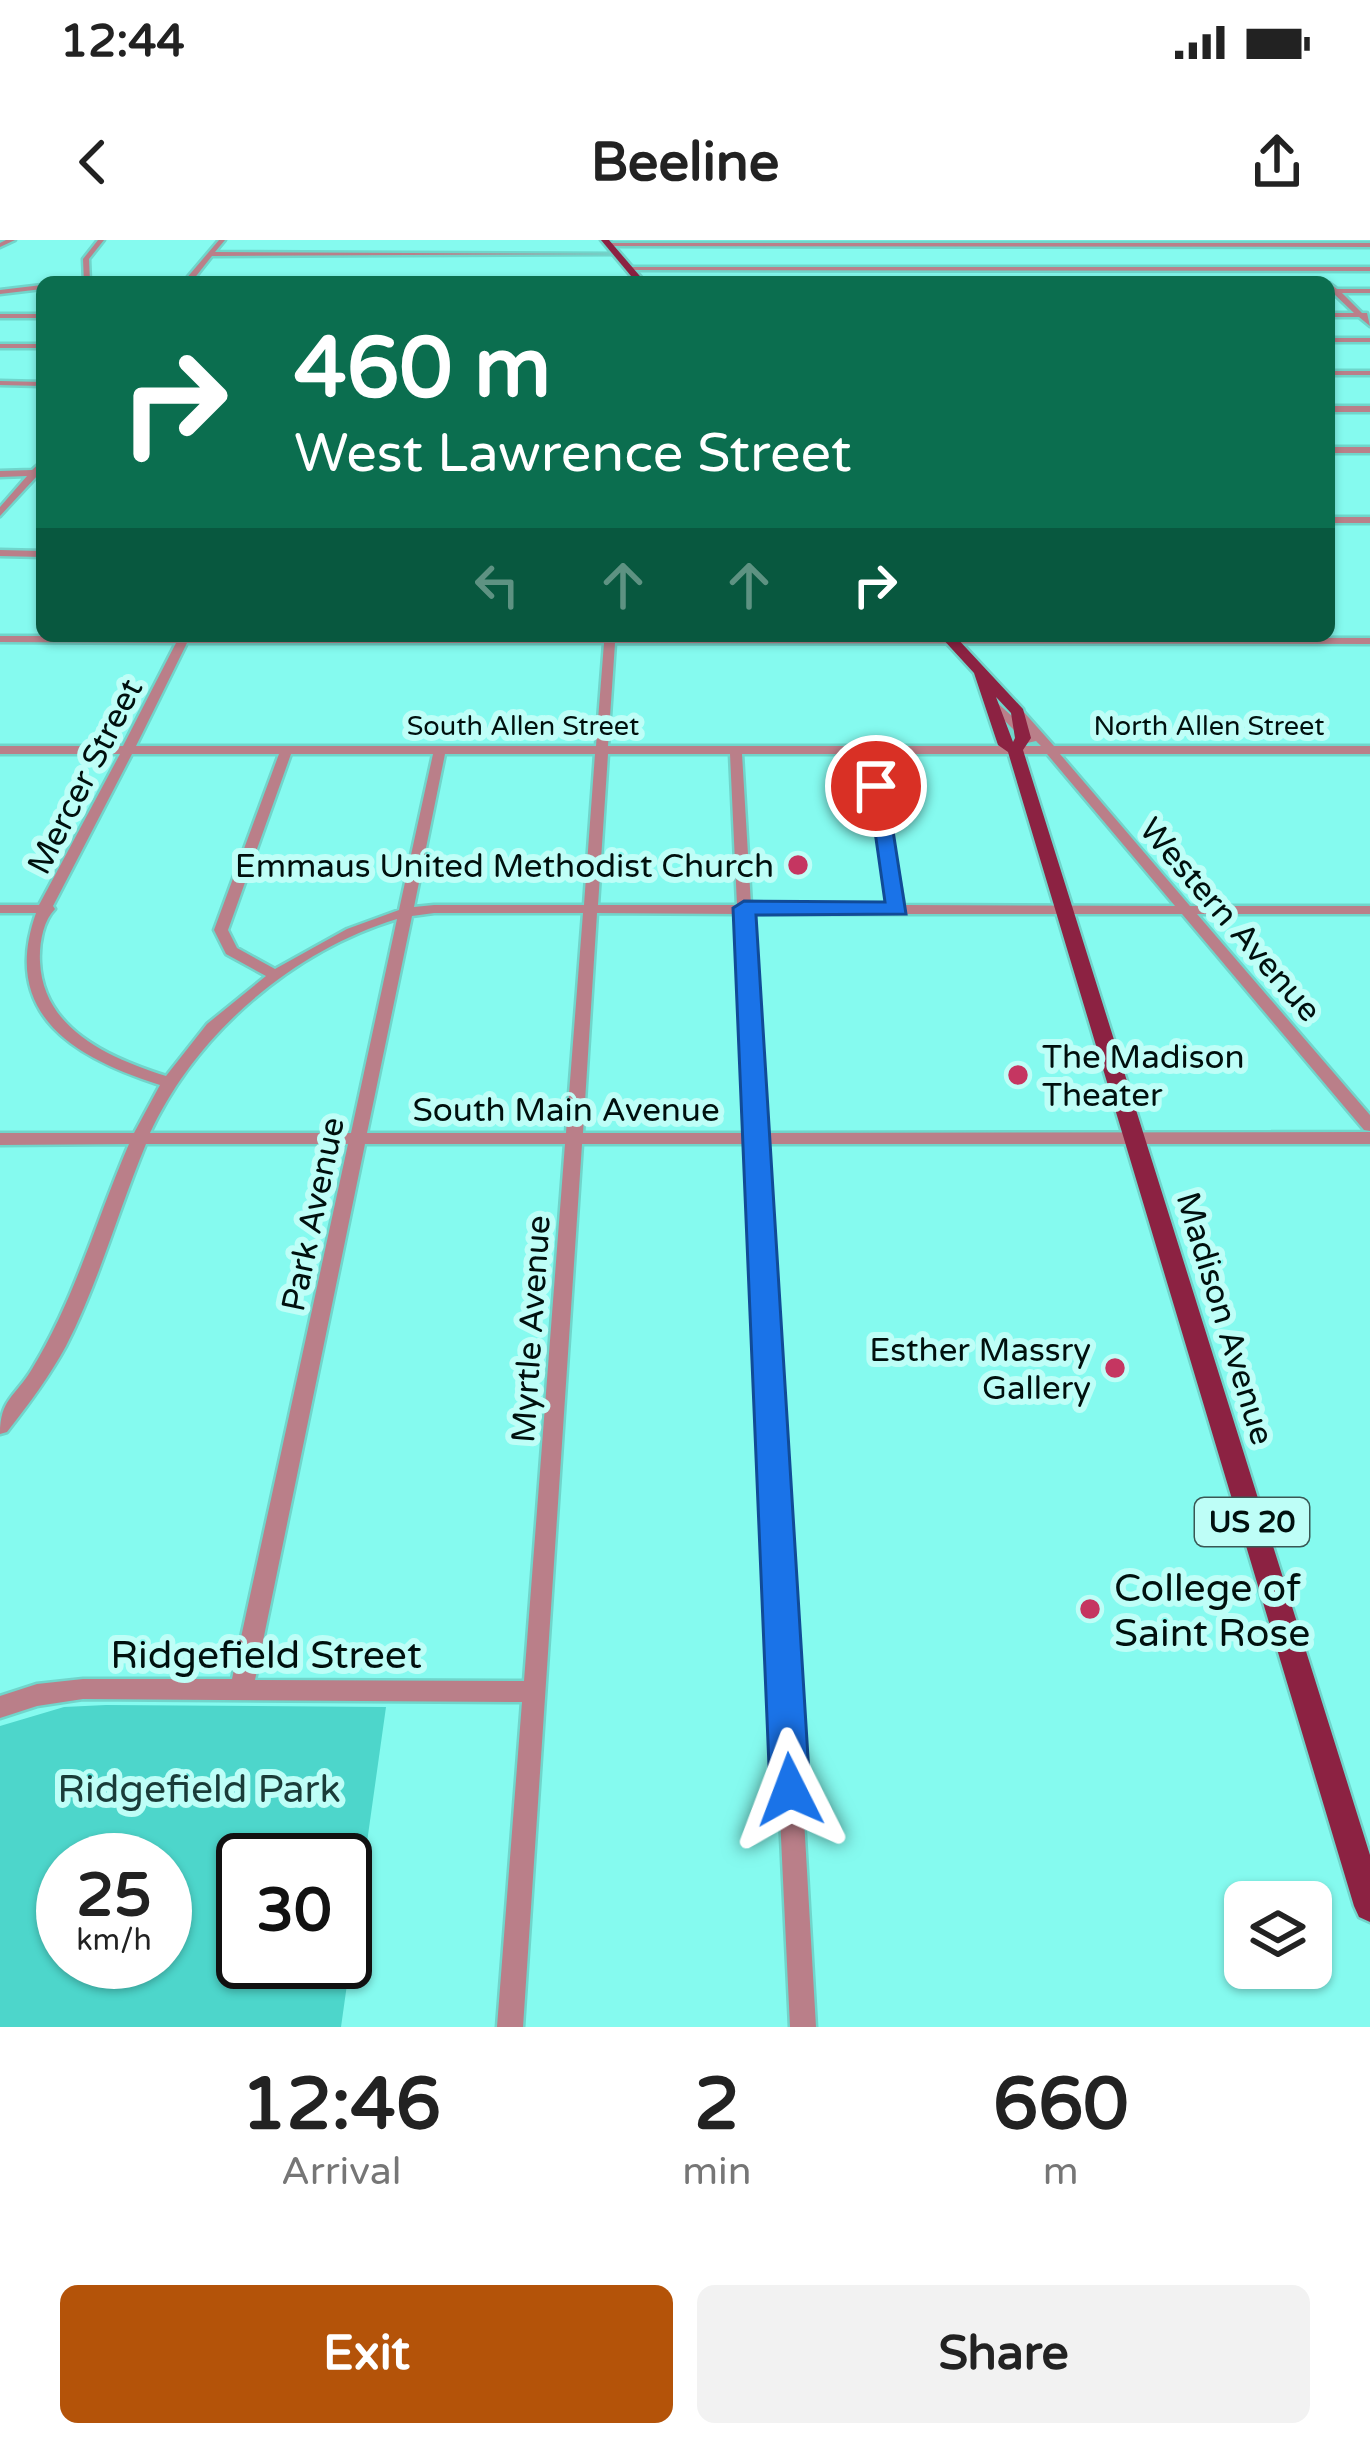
<!DOCTYPE html>
<html lang="en">
<head>
<meta charset="utf-8">
<style>
	:root { --surface:#fff; --page:#f2f2f2; --text:#222; --muted:#767676; --accent:#b45309 }
	body { margin:0; font-family:"Varela Round",sans-serif; background:var(--page); color:var(--text); height:100vh; display:flex; flex-direction:column; font-size:45px; white-space:nowrap }
	* { box-sizing:border-box; margin:0 }
	p { font-size:39px; color:var(--muted) }
	.icon { flex:none; width:66px; height:66px; fill:none; stroke:currentColor; stroke-width:2; stroke-linecap:round; stroke-linejoin:round }
	.map { position:relative; height:1787px; overflow:hidden }
	.side { display:flex; flex-direction:column; background:var(--surface); flex:1 }
	.side>* { flex:none }
	.top-card { position:absolute; left:36px; top:36px; width:1299px; height:366px; border-radius:18px; box-shadow:0 3px 9px #0004; background:#0b6e4f; color:#fff; overflow:hidden }
	.tools { position:absolute; left:1224px; top:1641px; display:grid; gap:24px }
	.tools a { display:grid; place-items:center; width:108px; height:108px; border-radius:18px; background:var(--surface); box-shadow:0 3px 9px #0004; font-size:60px }
	.speed { position:absolute; left:36px; top:1593px; display:flex; gap:24px; font-size:60px; font-weight:700; text-align:center }
	.speed>* { display:grid; place-content:center; width:156px; height:156px; border-radius:50%; background:var(--surface); box-shadow:0 3px 9px #0004; line-height:1 }
	.speed small { font-size:30px; font-weight:400 }
	.speed .limit { border:6px solid #111; border-radius:18px; background:#fff; color:#111 }
	.pin { position:absolute; display:grid; place-items:center; width:102px; height:102px; color:#fff; margin:-51px; border:6px solid #fff; border-radius:50%; box-shadow:0 3px 12px #0007 }
	.me { position:absolute; width:132px; margin:-66px; rotate:357deg; stroke-linejoin:round; filter:drop-shadow(0 0 9px #0008) }
	.turn { display:flex; align-items:center; gap:42px; height:252px; padding:0 60px; font-size:54px }
	.turn .icon { width:156px; height:156px; stroke-width:2.5 }
	.turn b { display:block; font-size:84px; line-height:102px }
	.lanes { display:flex; align-items:center; height:114px; padding:0 60px; background:#0003; justify-content:center; gap:60px; direction:ltr }
	.lanes .off { opacity:.35 }
	.eta { display:flex; justify-content:space-evenly; align-items:center; height:204px; text-align:center }
	.eta b { font-size:72px; font-weight:700; line-height:84px }
	.cta { display:flex; gap:24px; margin-top:auto; padding:24px 60px }
	.cta a { flex:1; height:138px; border-radius:18px; background:var(--accent); color:#fff; font-size:48px; font-weight:700; line-height:138px; text-align:center }
	.cta a+a { background:var(--page); color:var(--text) }
	.status { display:flex; justify-content:space-between; align-items:center; height:84px; padding:0 60px; background:var(--surface); direction:ltr }
	.status svg { height:33px; fill:currentColor }
	header { display:flex; justify-content:space-between; align-items:center; height:156px; padding:0 60px; background:var(--surface); font-size:54px; font-weight:700 }
	.map>svg:first-child { display:block }
	.green { fill:#4dd6cb; fill-rule:evenodd }
	.lines { fill:none; stroke-linecap:round; stroke-linejoin:round }
	.minor-casing { stroke:#70d5cb; stroke-width:5 }
	.major-casing { stroke:#70d5cb; stroke-width:5 }
	.minor { fill:#ba7f89; fill-rule:evenodd }
	.major { fill:#8c2242; fill-rule:evenodd }
	.route { fill:#1a73e8; stroke:#114b97; stroke-width:3 }
	.poi-dot { fill:#c53661; stroke:#befef7; stroke-width:4.5 }
	.labels { text-anchor:middle; stroke-width:12; stroke-linejoin:round; paint-order:stroke }
	.far-street-label { font-size:27px; fill:#00100e; stroke:#befef7 }
	.shield { fill:#befef7; stroke:#395754; stroke-width:3 }
	.shield-label { font-size:30px; font-weight:bold; fill:#00100e }
	.street-label { font-size:33px; fill:#00100e; stroke:#befef7 }
	.poi-label { font-size:33px; fill:#00100e; stroke:#befef7; text-anchor:end }
	.near-poi-label { font-size:39px; fill:#00100e; stroke:#befef7; text-anchor:start }
	.near-street-label { font-size:39px; fill:#00100e; stroke:#befef7 }
	.near-park-label { font-size:39px; fill:#1a3c39; stroke:#befef7 }
</style>
</head>
<body>
<div class="status"><b>12:44</b><svg viewBox="0 0 49 12"><path d="M0 12V9h3v3zM5 12V6h3v6zM10 12V3h3v9zM15 12V0h3v12zM26 1h20v11H26zM47 4h2v5h-2z"/></svg></div>
<header><svg class="icon" aria-label="back" viewBox="0 0 24 24"><path d="M15 5l-7 7 7 7"/></svg>Beeline<svg class="icon" aria-label="share" viewBox="0 0 24 24"><path d="M12 15V3M7 8l5-5 5 5M5 13v7h14v-7"/></svg></header>
<div class="map">
<svg width="1370" height="1787" viewBox="0 0 1370 1787">
	<rect width="100%" height="100%" fill="#85faef"/>
	<!-- green -->
	<path class="green" d="M106,1465L386,1467L341,1787H0V1486L64,1467ZM63,1620H165V1722H63ZM345,1620V1722H243V1620Z"/>
	<g class="lines">
		<defs>
			<g id="minor">
				<path d="M6,0H15L0,7V3Z"/>
				<path d="M98,0H104L89,19L90,42H84L83,19Z"/>
				<path d="M219,0H225L215,12L620,14L212,16L193,40L640,39L643,41L96,42L185,40Z"/>
				<path d="M610,3H1370V7L608,6Z"/>
				<path d="M630,27H1370V31L628,30Z"/>
				<path d="M1329,43L1337,49H1370V53H1342L1362,73H1367L1370,86L1359,77H1329V73H1354L1333,53H1329Z"/>
				<path d="M42,45V49L0,54V50Z"/>
				<rect x="0" y="74" width="42" height="4"/>
				<rect x="1329" y="98" width="41" height="4"/>
				<rect x="0" y="104" width="42" height="4"/>
				<rect x="1329" y="131" width="41" height="4"/>
				<path d="M0,141L42,142V146L0,145Z"/>
				<rect x="1329" y="166" width="41" height="6"/>
				<rect x="1329" y="207" width="41" height="6"/>
				<path d="M42,221V230L38,235L0,276V267L27,236L0,237V231L32,230Z"/>
				<rect x="1329" y="277" width="41" height="6"/>
				<path d="M0,310L42,311V317L0,316Z"/>
				<path d="M0,396L1370,398V404L615,403L608,506H1041L1036,501L1027,503L990,466V462L994,460L1024,487L1012,472L1022,470L1054,506H1370V514H1060L1190,666H1370V674H1197L1370,875V891L1364,890L1182,674H752L764,893L1370,892V904H765L816,1787H790L748,904H582L523,1787H497L522,1462L83,1459L37,1466L0,1478V1456L37,1444L83,1439H232L348,904H146C118,971 99,1042 66,1106C49,1137 29,1164 7,1192L0,1194C0,1159 15,1157 32,1129C75,1059 96,980 129,904L0,905V893H134L160,845C75,818 0,775 36,673H0V665H39L120,514H0V506H123L176,403L0,402ZM187,403H604L596,506H136ZM132,514H279L214,690L226,714L266,736L207,784L166,836C109,818 43,789 40,722C39,704 43,681 55,669L53,666ZM291,514H433L399,670L347,689L275,729L237,708L228,690ZM445,514H595L584,665H434L414,667ZM608,514H730L737,665H598ZM742,514H864L890,665H751ZM876,514H1047L1175,666L904,665ZM434,673H583L566,893H367L412,676ZM597,673L738,674L748,893H583ZM397,679L351,893H150C196,794 292,711 397,679ZM365,904H565L524,1441L255,1440Z"/>
			</g>
			<g id="major">
				<path d="M601,0H609L645,42H636Z"/>
				<path d="M940,396H955L1023,469L1031,498L1023,510L1370,1615V1682L1359,1677L1354,1666L1008,512L998,505L974,433ZM996,457L1011,473L1015,498L1013,502Z"/>
			</g>
		</defs>
		<!-- minor casing -->
		<use href="#minor" class="minor-casing"/>
		<!-- major casing -->
		<use href="#major" class="major-casing"/>
		<!-- minor -->
		<use href="#minor" class="minor"/>
		<!-- major -->
		<use href="#major" class="major"/>
	</g>
	<!-- route -->
	<path class="route" d="M868,542L886,546L906,674L756,675L810,1550L804,1564L790,1570L776,1564L770,1550L733,668L744,661L885,662Z"/>
	<!-- markers -->
	<g class="poi-dot">
		<circle cx="798" cy="625" r="12"/>
		<circle cx="1018" cy="835" r="12"/>
		<circle cx="1115" cy="1128" r="12"/>
		<circle cx="1090" cy="1369" r="12"/>
	</g>
	<g class="labels">
		<!-- far-street labels -->
		<g class="far-street-label">
			<text x="523" y="495">South Allen Street</text>
			<text x="1209" y="495">North Allen Street</text>
		</g>
		<!-- shield labels -->
		<rect class="shield" x="1195" y="1258" width="114" height="48" rx="9"/>
		<g class="shield-label">
			<text x="1252" y="1292">US 20</text>
		</g>
		<!-- street labels -->
		<g class="street-label">
			<text transform="translate(84 536) rotate(-63)" y="12">Mercer Street</text>
			<text transform="translate(1231 679) rotate(49)" y="12">Western Avenue</text>
			<text x="566" y="881">South Main Avenue</text>
			<text transform="translate(312 974) rotate(-78)" y="12">Park Avenue</text>
			<text transform="translate(1226 1078) rotate(73)" y="12">Madison Avenue</text>
			<text transform="translate(530 1089) rotate(-86)" y="12">Myrtle Avenue</text>
		</g>
		<!-- poi labels -->
		<g class="poi-label">
			<text x="774" y="637">Emmaus United Methodist Church</text>
			<text x="1042" y="828" text-anchor="start">The Madison<tspan x="1042" dy="38">Theater</tspan></text>
			<text x="1091" y="1121">Esther Massry<tspan x="1091" dy="38">Gallery</tspan></text>
		</g>
		<!-- near-poi labels -->
		<g class="near-poi-label">
			<text x="1114" y="1361">College of<tspan x="1114" dy="45">Saint Rose</tspan></text>
		</g>
		<!-- near-street labels -->
		<g class="near-street-label">
			<text x="266" y="1428">Ridgefield Street</text>
		</g>
		<!-- near-park labels -->
		<g class="near-park-label">
			<text x="199" y="1562">Ridgefield Park</text>
		</g>
	</g>
</svg>
<div class="tools">
<a><svg class="icon" aria-label="layers" viewBox="0 0 24 24"><path d="M12 4l9 5-9 5-9-5zM3 14l9 5 9-5"/></svg></a>
</div>
<div class="speed"><div>25<small>km/h</small></div><div class="limit">30</div></div>
<div class="pin" style="left:876px;top:546px;background:#d93025"><svg class="icon" aria-label="arrive" viewBox="0 0 24 24"><path d="M6 21V4h12l-3 4 3 4H6"/></svg></div>
<svg class="me" style="left:790px;top:1550px" viewBox="-20 -20 40 40"><path d="M0-17L14 15 0 8-14 15z" fill="#1a73e8" stroke="#fff" stroke-width="4"/></svg>
<div class="top-card">
<div class="turn"><svg class="icon" aria-label="right" viewBox="0 0 24 24"><path d="M7 20v-9h11M14 6l5 5-5 5"/></svg><div><b>460 m</b>West Lawrence Street</div></div>
<div class="lanes"><svg class="icon off" aria-label="left" viewBox="0 0 24 24"><path d="M17 20v-9H6M10 6l-5 5 5 5"/></svg><svg class="icon off" aria-label="ahead" viewBox="0 0 24 24"><path d="M12 20V5M6 11l6-6 6 6"/></svg><svg class="icon off" aria-label="ahead" viewBox="0 0 24 24"><path d="M12 20V5M6 11l6-6 6 6"/></svg><svg class="icon" aria-label="right" viewBox="0 0 24 24"><path d="M7 20v-9h11M14 6l5 5-5 5"/></svg></div>
</div>
</div>
<section class="side">
<div class="eta">
<div><b>12:46</b><p>Arrival</p></div>
<div><b>2</b><p>min</p></div>
<div><b>660</b><p>m</p></div>
</div>
<div class="cta"><a>Exit</a><a>Share</a></div>
</section>
</body>
</html>
